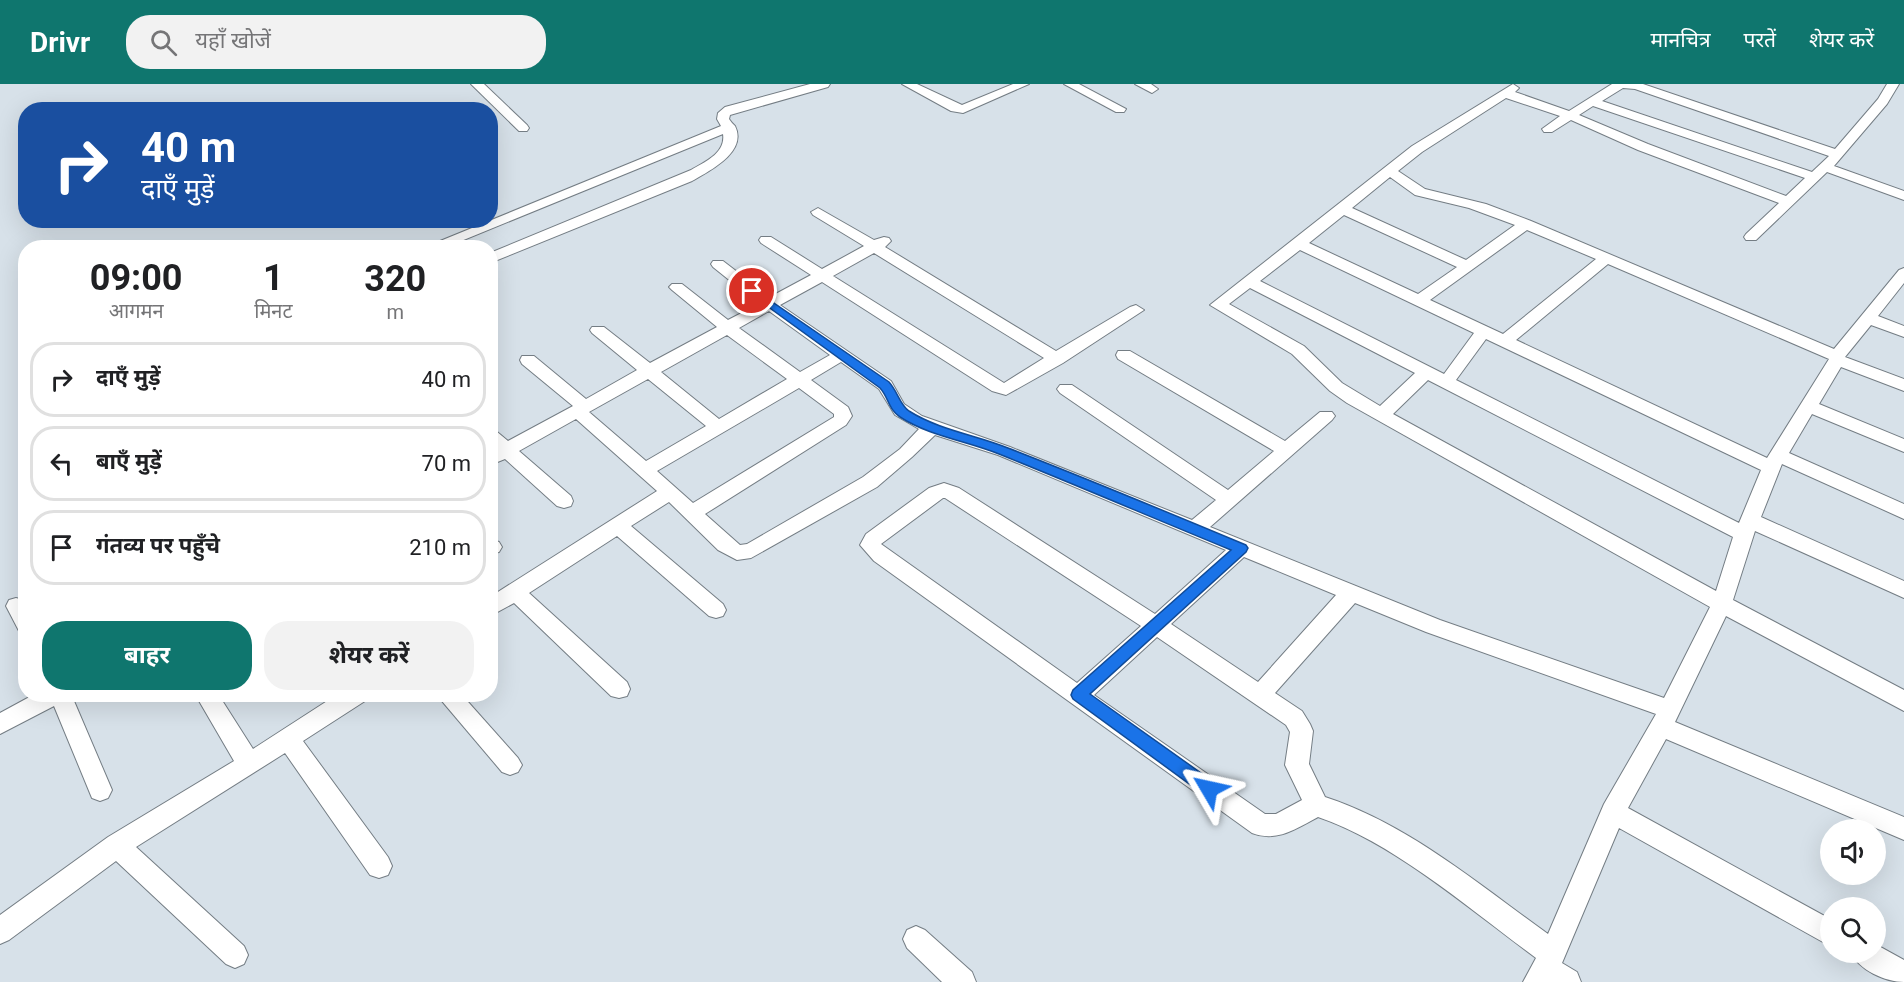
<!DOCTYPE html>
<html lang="hi">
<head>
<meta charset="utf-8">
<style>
	:root { --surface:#fff; --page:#f2f2f2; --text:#202124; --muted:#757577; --line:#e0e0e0; --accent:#0f766e }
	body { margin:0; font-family:Roboto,"Noto Sans Devanagari",sans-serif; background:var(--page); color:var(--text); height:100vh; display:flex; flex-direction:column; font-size:22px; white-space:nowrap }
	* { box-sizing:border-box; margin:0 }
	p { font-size:20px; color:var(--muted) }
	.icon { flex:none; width:33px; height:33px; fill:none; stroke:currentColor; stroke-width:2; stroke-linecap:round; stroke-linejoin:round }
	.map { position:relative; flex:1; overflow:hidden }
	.sheet { position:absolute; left:18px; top:156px; width:480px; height:462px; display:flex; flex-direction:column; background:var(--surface); border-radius:24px; box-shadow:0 6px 24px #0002 }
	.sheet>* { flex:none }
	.top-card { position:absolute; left:18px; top:18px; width:480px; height:126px; border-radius:24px; box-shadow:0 6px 24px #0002; background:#1a4fa0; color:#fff; overflow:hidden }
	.controls { position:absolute; left:1820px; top:735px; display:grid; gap:12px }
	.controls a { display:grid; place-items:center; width:66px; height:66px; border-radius:50%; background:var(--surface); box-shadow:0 6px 24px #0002; font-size:30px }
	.pin { position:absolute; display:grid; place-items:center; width:51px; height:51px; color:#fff; margin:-26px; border:3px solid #fff; border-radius:50%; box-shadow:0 2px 6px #0007 }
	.me { position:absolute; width:66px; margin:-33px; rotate:306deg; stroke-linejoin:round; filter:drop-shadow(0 0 4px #0008) }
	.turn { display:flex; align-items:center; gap:21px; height:126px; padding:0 24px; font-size:27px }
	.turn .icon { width:78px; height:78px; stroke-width:2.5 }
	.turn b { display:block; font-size:42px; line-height:51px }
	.eta { display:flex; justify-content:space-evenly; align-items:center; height:102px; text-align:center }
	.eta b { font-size:36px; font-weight:700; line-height:42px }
	.primary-button { display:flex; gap:12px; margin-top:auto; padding:12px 24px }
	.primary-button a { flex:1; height:69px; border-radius:24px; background:var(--accent); color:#fff; font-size:24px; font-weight:700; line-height:69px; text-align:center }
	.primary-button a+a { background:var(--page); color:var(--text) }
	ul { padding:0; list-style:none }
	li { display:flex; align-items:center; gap:18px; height:75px; margin:0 12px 9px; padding:0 12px; border:3px solid var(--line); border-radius:24px }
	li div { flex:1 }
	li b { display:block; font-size:22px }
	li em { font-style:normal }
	header { display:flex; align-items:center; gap:36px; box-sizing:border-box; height:84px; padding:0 30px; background:var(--accent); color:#fff }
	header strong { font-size:28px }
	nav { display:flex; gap:33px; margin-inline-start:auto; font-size:21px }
	.search { width:420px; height:54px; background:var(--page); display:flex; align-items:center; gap:15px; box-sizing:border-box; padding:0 21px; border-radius:24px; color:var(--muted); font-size:22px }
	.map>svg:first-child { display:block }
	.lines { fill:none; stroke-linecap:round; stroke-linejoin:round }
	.minor-casing { stroke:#747d84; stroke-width:2 }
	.minor { fill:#fff; fill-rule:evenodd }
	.route { fill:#1a73e8; stroke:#114b97; stroke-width:1.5 }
</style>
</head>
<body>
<header>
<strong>Drivr</strong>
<div class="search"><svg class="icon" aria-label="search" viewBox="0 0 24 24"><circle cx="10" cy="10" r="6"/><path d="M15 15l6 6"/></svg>यहाँ खोजें</div>
<nav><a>मानचित्र</a><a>परतें</a><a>शेयर करें</a></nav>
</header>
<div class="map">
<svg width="1904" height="898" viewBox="0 0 1904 898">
	<rect width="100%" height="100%" fill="#d7e1e9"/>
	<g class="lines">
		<defs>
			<g id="minor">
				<path d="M471,0H484L527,41L529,44L527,47H519Z"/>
				<path d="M810,0H830L828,3L730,31L729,35C731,38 733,40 735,42C748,68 709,87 692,97L490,179V169L691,86C705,78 726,69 723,50L444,164H423L721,42L717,35L718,29L725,23Z"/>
				<path d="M902,0H917L962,21L1013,0H1029L963,29L951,27Z"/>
				<path d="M1064,0H1079L1126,25L1124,28H1116Z"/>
				<path d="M1135,0H1151L1158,5L1152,9Z"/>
				<path d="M1513,0L1519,4L1515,8L1569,27L1612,0H1643L1835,65L1878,15L1887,0H1899L1887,20L1834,82L1904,107V116L1827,88L1756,156H1746L1744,153L1746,150L1779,119L1638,66L1571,36L1552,48H1544L1542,45L1560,32L1506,14L1422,68L1398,87L1425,105L1486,120L1531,137L1834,265L1899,186L1904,184V199L1878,232L1904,242V253L1871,241L1845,273L1904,295V307L1841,283L1819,320L1904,355V368L1812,330L1789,369L1904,420V435L1782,380L1761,433L1904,497V514L1755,447L1733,516L1904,606V627L1726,532L1675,638L1904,733V756L1666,655L1628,724L1830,835V862L1619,744L1562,879L1577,888L1581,898H1523L1536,874C1472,827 1393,758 1318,733C1297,744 1277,759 1252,749L874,477L860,461L866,450L929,404L944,399L959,404L1155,530L1226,466L998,371L935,351L912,373L877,403L751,474L737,476L718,466L669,418L631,442L723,520L726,526L723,532L716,534L709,532L617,452L529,509L627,598L630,605L627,612L619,614L611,612L514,519L490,532V513L657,407L576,335L519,367L571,412L573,417L571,422L564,424L557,422L505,375L490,381V367L494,365L490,361V345L496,347L508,357L573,322L522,280L520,276L522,272H534L586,315L637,286L592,249L590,246L592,243H604L650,279L717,243L672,206L669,203L672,200H682L728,236L759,220L713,183L711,180L713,177H723L770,213L811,191L761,159L759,156L761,153H771L822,185L864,162L813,131L811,128L818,124L874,156L884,153L889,154L891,157L885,163L1056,267L1130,223L1136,221L1144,226L1063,279L1006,311L992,307L822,198L780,221L891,297L904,320L922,332L1010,363L1192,436L1216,416L1060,309L1057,305L1060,301H1072L1228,406L1274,367L1118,275L1116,271L1118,267H1130L1285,357L1320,328H1332L1335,332L1332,336L1210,443L1440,536L1664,614L1710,523L1347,319L1330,307L1292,270L1210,221L1412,62ZM1623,4L1635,5L1829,72L1812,88L1602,17ZM1593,22L1805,94L1786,112L1648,60L1579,31ZM1390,93L1415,111L1469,124L1515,141L1466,176L1352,124ZM1344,131L1457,183L1418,210L1309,159ZM1527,146L1596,175L1503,250L1430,216ZM1300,166L1474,249L1444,290L1260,197ZM874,169L1044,274L1004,299L833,192ZM1608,180L1829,275L1767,374L1516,256ZM1250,204L1415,289L1380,322L1342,299L1304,262L1229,220ZM769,227L830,271L800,288L739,244ZM727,251L787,295L719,335L661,288ZM1486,255L1761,386L1739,439L1456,296ZM841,278L879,305L895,331L919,345L900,365L863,393L747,460L740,461L705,430L846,341L852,332L848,323L811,296ZM648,295L706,342L646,377L589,328ZM1428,296L1733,453L1716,507L1393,330ZM799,304L834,330V333L693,419L657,387ZM943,414H945L1141,542L1077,599L881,460ZM1244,473L1336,511L1258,598L1171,540ZM1355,519L1426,548L1656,630L1604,720L1548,850C1478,800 1408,740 1325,713L1309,680L1313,647L1310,640L1302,627L1275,609ZM1157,553L1286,641L1290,648L1285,681L1302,716L1276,730H1265L1094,611Z"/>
				<path d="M490,455L499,458L502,463L499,468L490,470Z"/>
				<path d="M16,514L23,516L26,520V549L19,547L6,522L9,516Z"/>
				<path d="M35,610H71L112,706L108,714L100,717L92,714L54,622L0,650V629Z"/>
				<path d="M195,610H218L253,665L338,610H368L365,617L303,657L388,773L392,782L388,791L379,794L370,791L285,669L136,763L244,862L248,871L244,880L235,884L226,880L116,777L9,856L0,860V831L108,753L234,677Z"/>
				<path d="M436,610H461L518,674L522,681L518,688L510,691L502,688Z"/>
				<path d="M916,842L925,846L972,888L976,898H942L907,864L903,855L907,846Z"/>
				<path d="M1875,860L1904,876V898C1886,898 1858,886 1851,868H1875Z"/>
			</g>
		</defs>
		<!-- minor casing -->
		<use href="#minor" class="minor-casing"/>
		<!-- minor -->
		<use href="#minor" class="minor"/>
	</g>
	<!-- route -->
	<path class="route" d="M752,204L889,298C898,308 900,321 909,327C939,346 976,351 1008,364C1088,395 1167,428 1246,461L1248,464L1246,468L1090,610L1215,699L1217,705L1215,710L1209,712L1203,710L1073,615L1071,611L1073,606L1231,466C1153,434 1076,401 999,370C967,357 929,352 900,333C888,325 889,314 880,304L749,209V205Z"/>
</svg>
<div class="controls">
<a><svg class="icon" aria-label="sound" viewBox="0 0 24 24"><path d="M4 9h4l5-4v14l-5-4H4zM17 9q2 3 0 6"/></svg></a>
<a><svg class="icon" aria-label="search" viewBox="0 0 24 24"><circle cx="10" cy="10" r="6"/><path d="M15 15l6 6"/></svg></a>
</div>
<div class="pin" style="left:752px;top:207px;background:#d93025"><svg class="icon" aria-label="arrive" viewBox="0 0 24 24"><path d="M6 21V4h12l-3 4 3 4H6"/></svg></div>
<svg class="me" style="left:1209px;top:705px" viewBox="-20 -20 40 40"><path d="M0-17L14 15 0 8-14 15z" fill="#1a73e8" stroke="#fff" stroke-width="4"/></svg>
<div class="top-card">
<div class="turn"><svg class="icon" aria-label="right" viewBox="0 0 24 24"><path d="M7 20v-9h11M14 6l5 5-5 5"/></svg><div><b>40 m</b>दाएँ मुड़ें</div></div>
</div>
<section class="sheet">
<div class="eta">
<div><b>09:00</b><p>आगमन</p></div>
<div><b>1</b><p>मिनट</p></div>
<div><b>320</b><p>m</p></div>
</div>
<ul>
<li><svg class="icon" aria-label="right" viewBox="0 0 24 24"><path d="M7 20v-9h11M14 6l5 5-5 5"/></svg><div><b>दाएँ मुड़ें</b></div><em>40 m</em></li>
<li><svg class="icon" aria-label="left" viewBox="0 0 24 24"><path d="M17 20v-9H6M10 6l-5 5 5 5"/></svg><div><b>बाएँ मुड़ें</b></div><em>70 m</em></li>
<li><svg class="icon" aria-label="arrive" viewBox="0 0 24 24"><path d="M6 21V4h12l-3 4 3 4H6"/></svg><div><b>गंतव्य पर पहुँचे</b></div><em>210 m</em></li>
</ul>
<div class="primary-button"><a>बाहर</a><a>शेयर करें</a></div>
</section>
</div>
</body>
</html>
